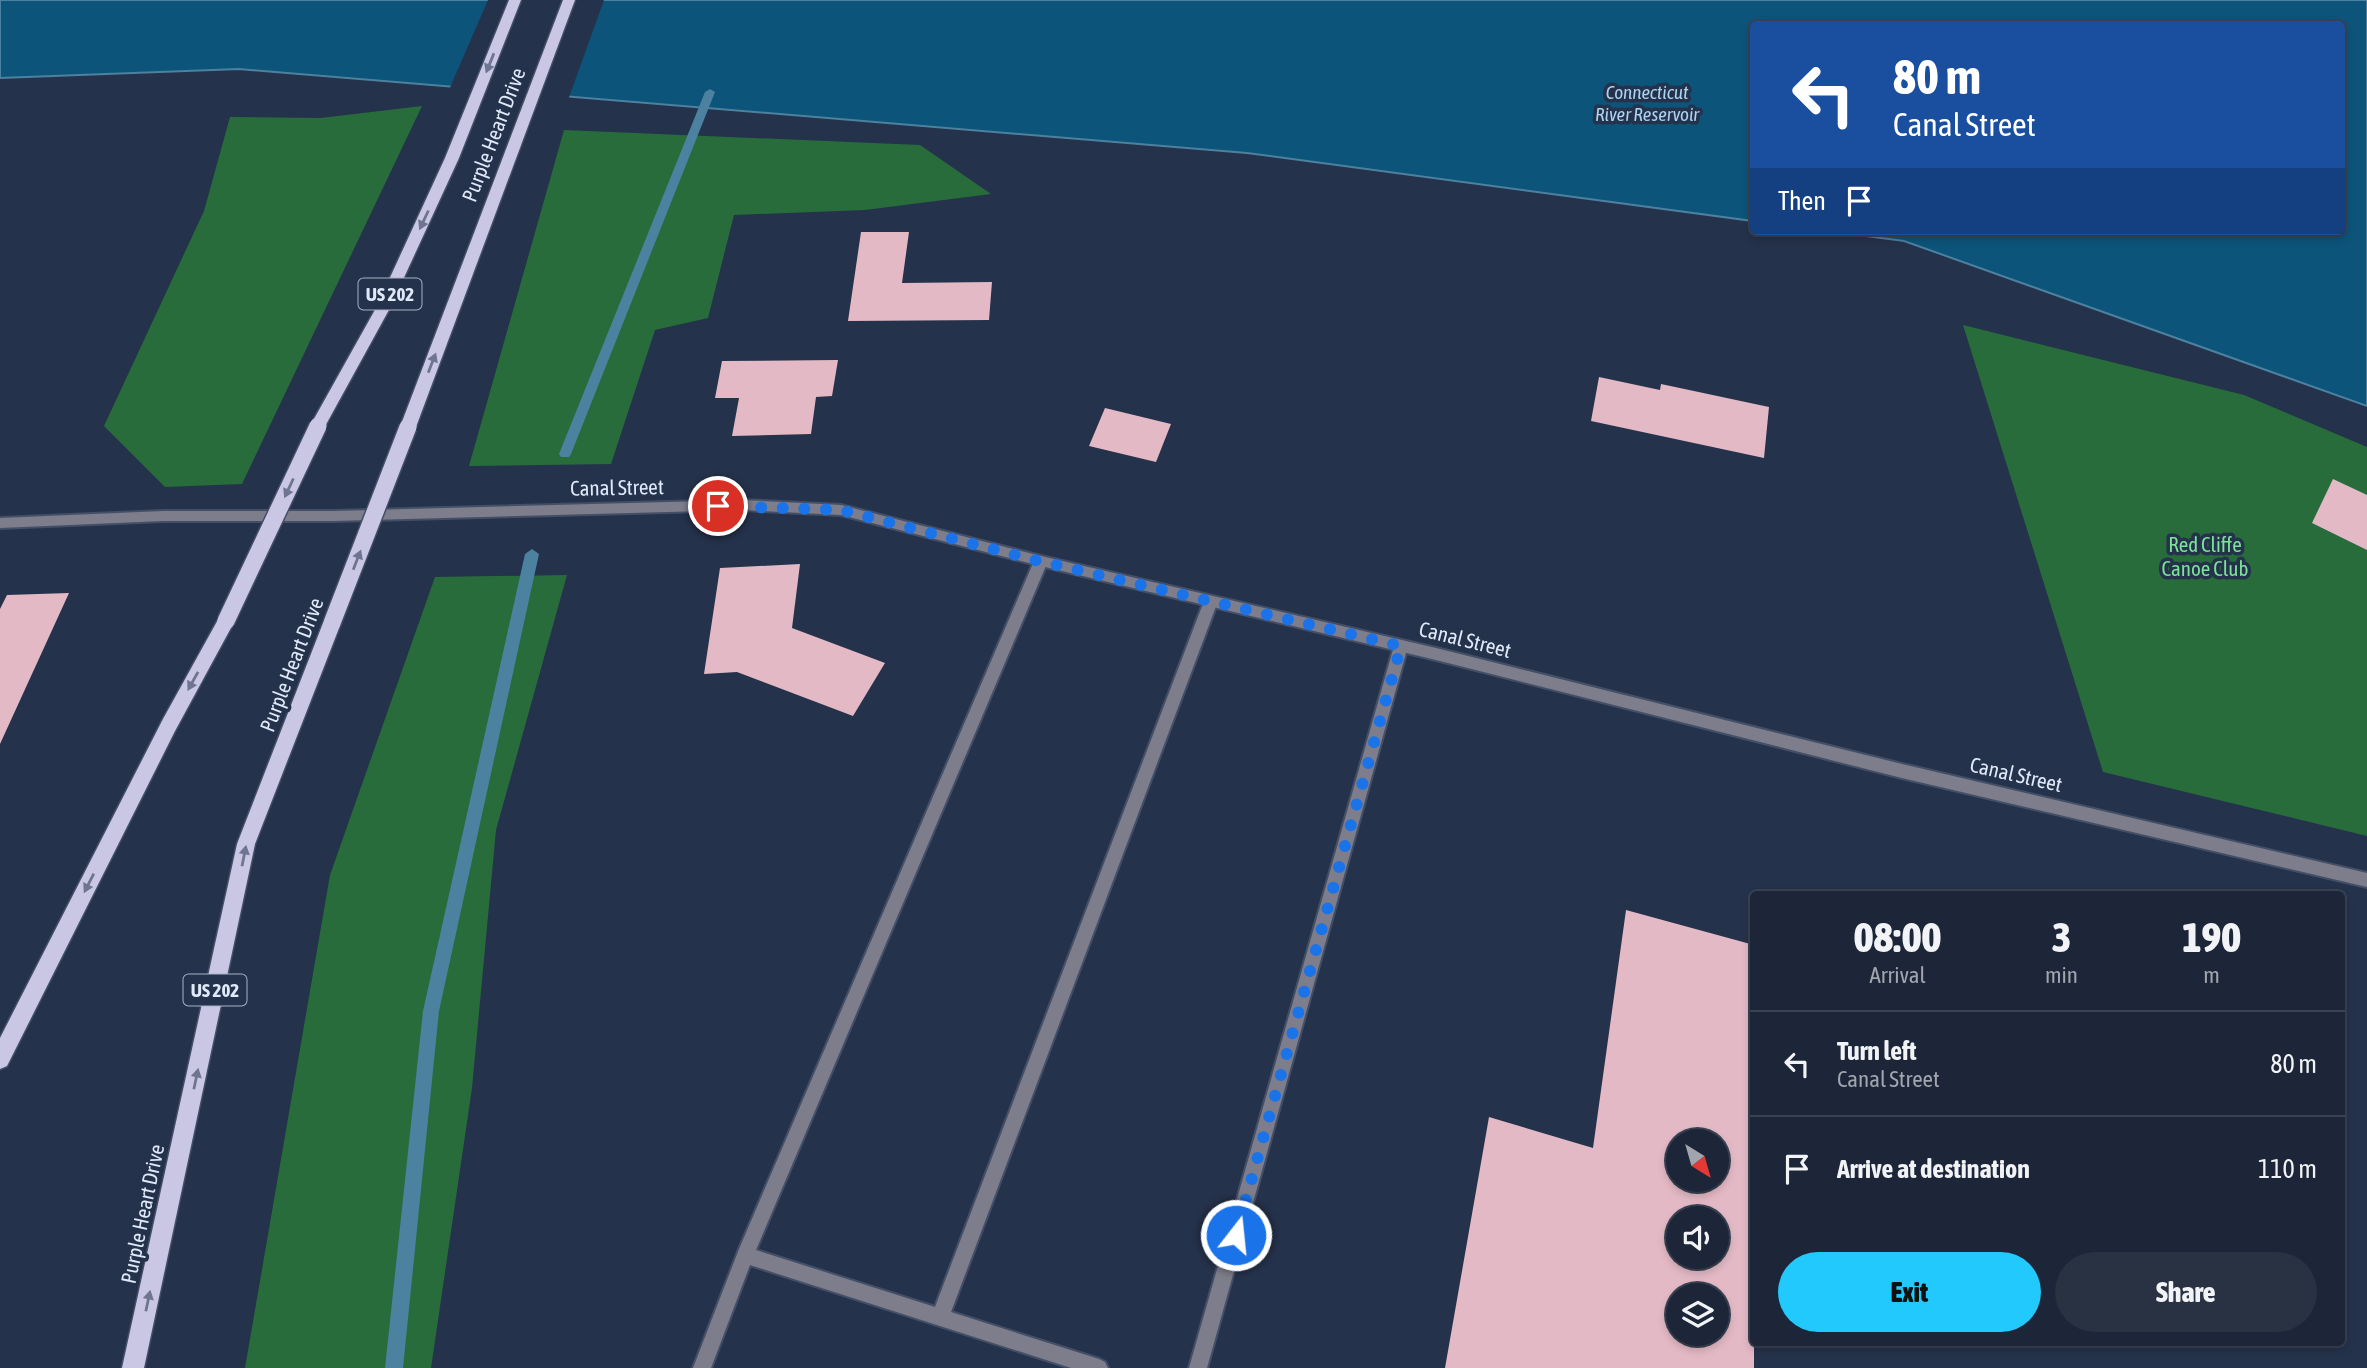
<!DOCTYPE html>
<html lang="en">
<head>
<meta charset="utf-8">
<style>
	:root { --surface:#1c2638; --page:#293243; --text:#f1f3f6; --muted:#a0a5ae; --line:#3a4353; --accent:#22c9fd }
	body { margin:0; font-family:"Asap Condensed",sans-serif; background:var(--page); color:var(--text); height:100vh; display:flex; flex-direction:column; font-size:26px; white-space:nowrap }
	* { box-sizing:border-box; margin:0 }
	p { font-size:23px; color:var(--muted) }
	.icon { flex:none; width:38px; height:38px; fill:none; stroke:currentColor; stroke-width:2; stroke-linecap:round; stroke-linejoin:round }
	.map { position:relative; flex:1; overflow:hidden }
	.sheet { position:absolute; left:1750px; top:891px; width:595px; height:455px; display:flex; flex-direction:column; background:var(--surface); border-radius:7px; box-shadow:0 4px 10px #0003,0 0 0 2px var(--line) }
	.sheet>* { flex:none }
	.banner { position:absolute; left:1750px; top:21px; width:595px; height:214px; border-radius:7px; box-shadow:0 4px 10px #0003,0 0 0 2px var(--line); background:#1a4fa0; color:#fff; overflow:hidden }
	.needle { width:46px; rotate:143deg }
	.buttons { position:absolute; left:1666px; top:1129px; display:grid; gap:14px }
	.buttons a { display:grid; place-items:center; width:63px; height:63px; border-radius:50%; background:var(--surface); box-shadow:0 4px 10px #0003,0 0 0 2px var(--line); font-size:35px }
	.pin { position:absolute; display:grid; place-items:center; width:60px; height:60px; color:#fff; margin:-30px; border:4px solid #fff; border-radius:50%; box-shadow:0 2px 7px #0007 }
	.me { position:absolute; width:77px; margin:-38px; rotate:16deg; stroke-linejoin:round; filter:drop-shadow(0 0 5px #0008) }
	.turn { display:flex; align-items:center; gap:24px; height:147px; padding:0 28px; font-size:32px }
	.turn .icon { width:91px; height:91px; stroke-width:2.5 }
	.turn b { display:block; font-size:49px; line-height:60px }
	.then { display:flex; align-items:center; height:66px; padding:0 28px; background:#0003; gap:14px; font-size:26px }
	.eta { display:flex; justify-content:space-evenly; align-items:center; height:119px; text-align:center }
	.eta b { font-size:42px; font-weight:800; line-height:49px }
	.button { display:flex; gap:14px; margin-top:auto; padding:14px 28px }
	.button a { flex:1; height:80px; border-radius:42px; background:var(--accent); color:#111; font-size:28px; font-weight:800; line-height:80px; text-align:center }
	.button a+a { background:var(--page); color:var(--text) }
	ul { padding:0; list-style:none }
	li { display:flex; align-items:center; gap:21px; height:105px; padding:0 28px; border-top:2px solid var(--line) }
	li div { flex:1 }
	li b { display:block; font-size:26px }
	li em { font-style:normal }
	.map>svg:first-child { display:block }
	.green { fill:#286c3c }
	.water { fill:#0c547a; stroke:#4c81a0; stroke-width:2 }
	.pier { fill:#25324b }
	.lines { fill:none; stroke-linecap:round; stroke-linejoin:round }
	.stream { fill:#4c81a0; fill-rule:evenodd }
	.building { fill:#e3b9c5; fill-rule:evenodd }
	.service-casing { stroke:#434f67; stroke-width:4 }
	.tertiary-casing { stroke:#434f67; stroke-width:4 }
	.primary-casing { stroke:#434f67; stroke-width:3 }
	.service { fill:#7e7d8b; fill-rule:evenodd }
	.tertiary { fill:#7e7d8b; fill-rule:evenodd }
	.primary { fill:#cac7e5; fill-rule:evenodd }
	.primary-bridge-casing { stroke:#434f67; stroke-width:20; stroke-linecap:butt }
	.primary-bridge { stroke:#cac7e5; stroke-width:17 }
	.oneway { fill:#6f7590 }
	.route { stroke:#1a73e8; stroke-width:12; stroke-dasharray:0 21.6 }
	.labels { text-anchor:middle; stroke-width:7; stroke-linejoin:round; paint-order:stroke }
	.far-water-label { font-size:19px; font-style:italic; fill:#acd4f0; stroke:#25324b }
	.shield { fill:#25324b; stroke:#a8b2c6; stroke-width:2 }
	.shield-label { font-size:19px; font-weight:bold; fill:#e0e9fa }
	.street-label { font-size:21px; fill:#e0e9fa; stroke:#25324b }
	.park-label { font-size:21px; fill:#7de297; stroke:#25324b }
</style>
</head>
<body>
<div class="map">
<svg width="2367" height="1368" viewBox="0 0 2367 1368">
	<rect width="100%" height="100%" fill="#25324b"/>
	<!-- green -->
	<g class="green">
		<path d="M422,106L242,484L165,487L104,426L204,211L230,117L321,118Z"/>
		<path d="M564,130L920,145L991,194L865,210L734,215L708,318L655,330L611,464L469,466Z"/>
		<path d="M1963,325L2244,395L2367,447V836L2103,772Z"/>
		<path d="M567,575L496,830L472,1088L431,1368H245L330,875L435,577Z"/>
	</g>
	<!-- water -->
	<path class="water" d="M0,0H2367V406L1904,241L1828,231H2342V24H1754L1753,221L1247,153L239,69L0,78Z"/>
	<!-- pier -->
	<path class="pier" d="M488,0H604L568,100L449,90Z"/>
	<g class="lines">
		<!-- stream -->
		<g class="stream">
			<path d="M710,89L715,92L571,454L569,457H561L559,454L705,92Z"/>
			<path d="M532,549L539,554L439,1011L403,1368H385L423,1011L525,554Z"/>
		</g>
	</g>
	<!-- building -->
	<g class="building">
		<path d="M861,232H909L902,283L992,282L989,320L848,321Z"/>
		<path d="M838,360L832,396L816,397L811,434L732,436L739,398H715L722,361Z"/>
		<path d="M1599,377L1660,390L1661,384L1769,407L1764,458L1591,421Z"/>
		<path d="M1105,408L1171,424L1156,462L1089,446Z"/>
		<path d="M2333,479L2367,495V550L2312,523Z"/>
		<path d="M800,564L792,628L885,663L853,716L737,672L704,674L720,568Z"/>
		<path d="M69,593L0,744V609L7,595Z"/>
		<path d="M1626,910L1754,945V1368H1445L1489,1117L1593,1148ZM1678,1141H1717V1180H1678ZM1678,1218H1717V1256H1678ZM1678,1295H1717V1334H1678Z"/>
	</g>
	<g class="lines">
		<defs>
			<g id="service">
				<path d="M1041,556L1048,561L756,1250L935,1307L1204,601L1206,597H1216L1218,601L951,1312L1099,1359L1105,1362L1108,1368H1071L750,1265L711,1368H693L739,1249L1034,561Z"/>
				<path d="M1401,640L1406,642L1408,646L1207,1368H1189L1394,646L1396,642Z"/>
			</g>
			<path id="tertiary" d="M743,500L841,505L1041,556L1436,648L1902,764L2367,873V887L1902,778L1436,660L1041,566L841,515L743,510L333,521H163L0,528V518L163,511H333Z"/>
			<g id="primary">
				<path d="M509,0H521L459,158L390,308L323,430H313L310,426L376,308L445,158Z"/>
				<path d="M563,0H575L416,427L408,433L403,431L400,427Z"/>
				<path d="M226,614L232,616L235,621L232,626L175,731L7,1066L0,1069V1038L163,719L220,616Z"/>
				<path d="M332,616L338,618L341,623L255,844L144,1368H122L237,844L323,623L326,618Z"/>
			</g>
		</defs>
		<!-- service casing -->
		<use href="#service" class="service-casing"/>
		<!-- tertiary casing -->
		<use href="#tertiary" class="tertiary-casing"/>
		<!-- primary casing -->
		<use href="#primary" class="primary-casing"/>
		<!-- service -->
		<use href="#service" class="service"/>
		<!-- tertiary -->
		<use href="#tertiary" class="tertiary"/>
		<!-- primary -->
		<use href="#primary" class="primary"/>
		<defs>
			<g id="primary-bridge">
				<path d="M226,621L318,426"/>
				<path d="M332,623L408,427"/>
			</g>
		</defs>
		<!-- primary-bridge casing -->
		<use href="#primary-bridge" class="primary-bridge-casing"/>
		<!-- primary-bridge -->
		<use href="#primary-bridge" class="primary-bridge"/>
	</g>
	<!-- one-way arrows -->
	<defs><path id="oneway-solid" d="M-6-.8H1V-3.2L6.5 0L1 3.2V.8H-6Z" transform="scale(1.75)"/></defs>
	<g class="oneway">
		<use href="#oneway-solid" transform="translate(490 63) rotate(112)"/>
		<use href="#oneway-solid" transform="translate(424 220) rotate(115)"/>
		<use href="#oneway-solid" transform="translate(432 363) rotate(-69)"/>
		<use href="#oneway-solid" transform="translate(289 488) rotate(115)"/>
		<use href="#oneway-solid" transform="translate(357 560) rotate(-69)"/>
		<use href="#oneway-solid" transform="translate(193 681) rotate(119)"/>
		<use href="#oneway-solid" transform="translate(244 856) rotate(-79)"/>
		<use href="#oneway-solid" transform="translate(89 883) rotate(117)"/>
		<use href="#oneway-solid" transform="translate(196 1079) rotate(-78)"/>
		<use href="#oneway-solid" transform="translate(148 1301) rotate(-78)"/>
	</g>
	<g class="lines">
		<!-- route -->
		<path class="route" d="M718,506L841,510L1035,560L1401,646L1236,1235"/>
	</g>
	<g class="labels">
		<!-- far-water labels -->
		<g class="far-water-label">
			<text x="1647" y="99">Connecticut<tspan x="1647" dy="22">River Reservoir</tspan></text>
		</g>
		<!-- shield labels -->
		<g class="shield">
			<rect x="358.5" y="278.5" width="63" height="31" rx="5"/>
			<rect x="183.5" y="974.5" width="63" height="31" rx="5"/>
		</g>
		<g class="shield-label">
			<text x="390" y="301">US 202</text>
			<text x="215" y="997">US 202</text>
		</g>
		<!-- street labels -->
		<g class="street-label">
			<text transform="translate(494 135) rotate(-69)" y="7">Purple Heart Drive</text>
			<text transform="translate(617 488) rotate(-1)" y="7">Canal Street</text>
			<text transform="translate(1465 640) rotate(14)" y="7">Canal Street</text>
			<text transform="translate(292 665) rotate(-69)" y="7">Purple Heart Drive</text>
			<text transform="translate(2016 775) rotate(13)" y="7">Canal Street</text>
			<text transform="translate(143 1214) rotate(-78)" y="7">Purple Heart Drive</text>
		</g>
		<!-- park labels -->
		<g class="park-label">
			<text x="2205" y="552">Red Cliffe<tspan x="2205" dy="24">Canoe Club</tspan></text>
		</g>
	</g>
</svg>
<div class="buttons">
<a><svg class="needle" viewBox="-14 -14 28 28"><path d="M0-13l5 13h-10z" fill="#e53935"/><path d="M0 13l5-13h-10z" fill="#a0a5ae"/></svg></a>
<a><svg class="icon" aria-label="sound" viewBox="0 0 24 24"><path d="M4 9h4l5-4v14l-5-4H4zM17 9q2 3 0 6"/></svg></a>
<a><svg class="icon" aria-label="layers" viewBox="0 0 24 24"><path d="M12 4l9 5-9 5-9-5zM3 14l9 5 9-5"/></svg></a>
</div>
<div class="pin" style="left:718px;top:506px;background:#d93025"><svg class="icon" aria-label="arrive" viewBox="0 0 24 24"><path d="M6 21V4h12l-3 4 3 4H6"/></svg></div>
<svg class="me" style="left:1236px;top:1235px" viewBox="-20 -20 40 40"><circle r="17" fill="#1a73e8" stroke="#fff" stroke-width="3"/><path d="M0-11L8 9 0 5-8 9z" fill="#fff"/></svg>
<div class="banner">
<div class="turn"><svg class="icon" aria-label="left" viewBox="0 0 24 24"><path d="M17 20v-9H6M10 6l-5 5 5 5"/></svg><div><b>80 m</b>Canal Street</div></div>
<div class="then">Then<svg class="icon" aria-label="arrive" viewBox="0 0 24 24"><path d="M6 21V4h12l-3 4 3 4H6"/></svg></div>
</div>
<section class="sheet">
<div class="eta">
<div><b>08:00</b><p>Arrival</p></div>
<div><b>3</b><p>min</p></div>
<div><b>190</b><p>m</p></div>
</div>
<ul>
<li><svg class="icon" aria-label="left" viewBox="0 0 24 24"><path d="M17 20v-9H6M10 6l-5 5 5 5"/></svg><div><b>Turn left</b><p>Canal Street</p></div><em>80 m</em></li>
<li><svg class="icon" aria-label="arrive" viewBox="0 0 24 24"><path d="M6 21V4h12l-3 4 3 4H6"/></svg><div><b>Arrive at destination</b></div><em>110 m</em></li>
</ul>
<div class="button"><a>Exit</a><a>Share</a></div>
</section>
</div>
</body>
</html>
